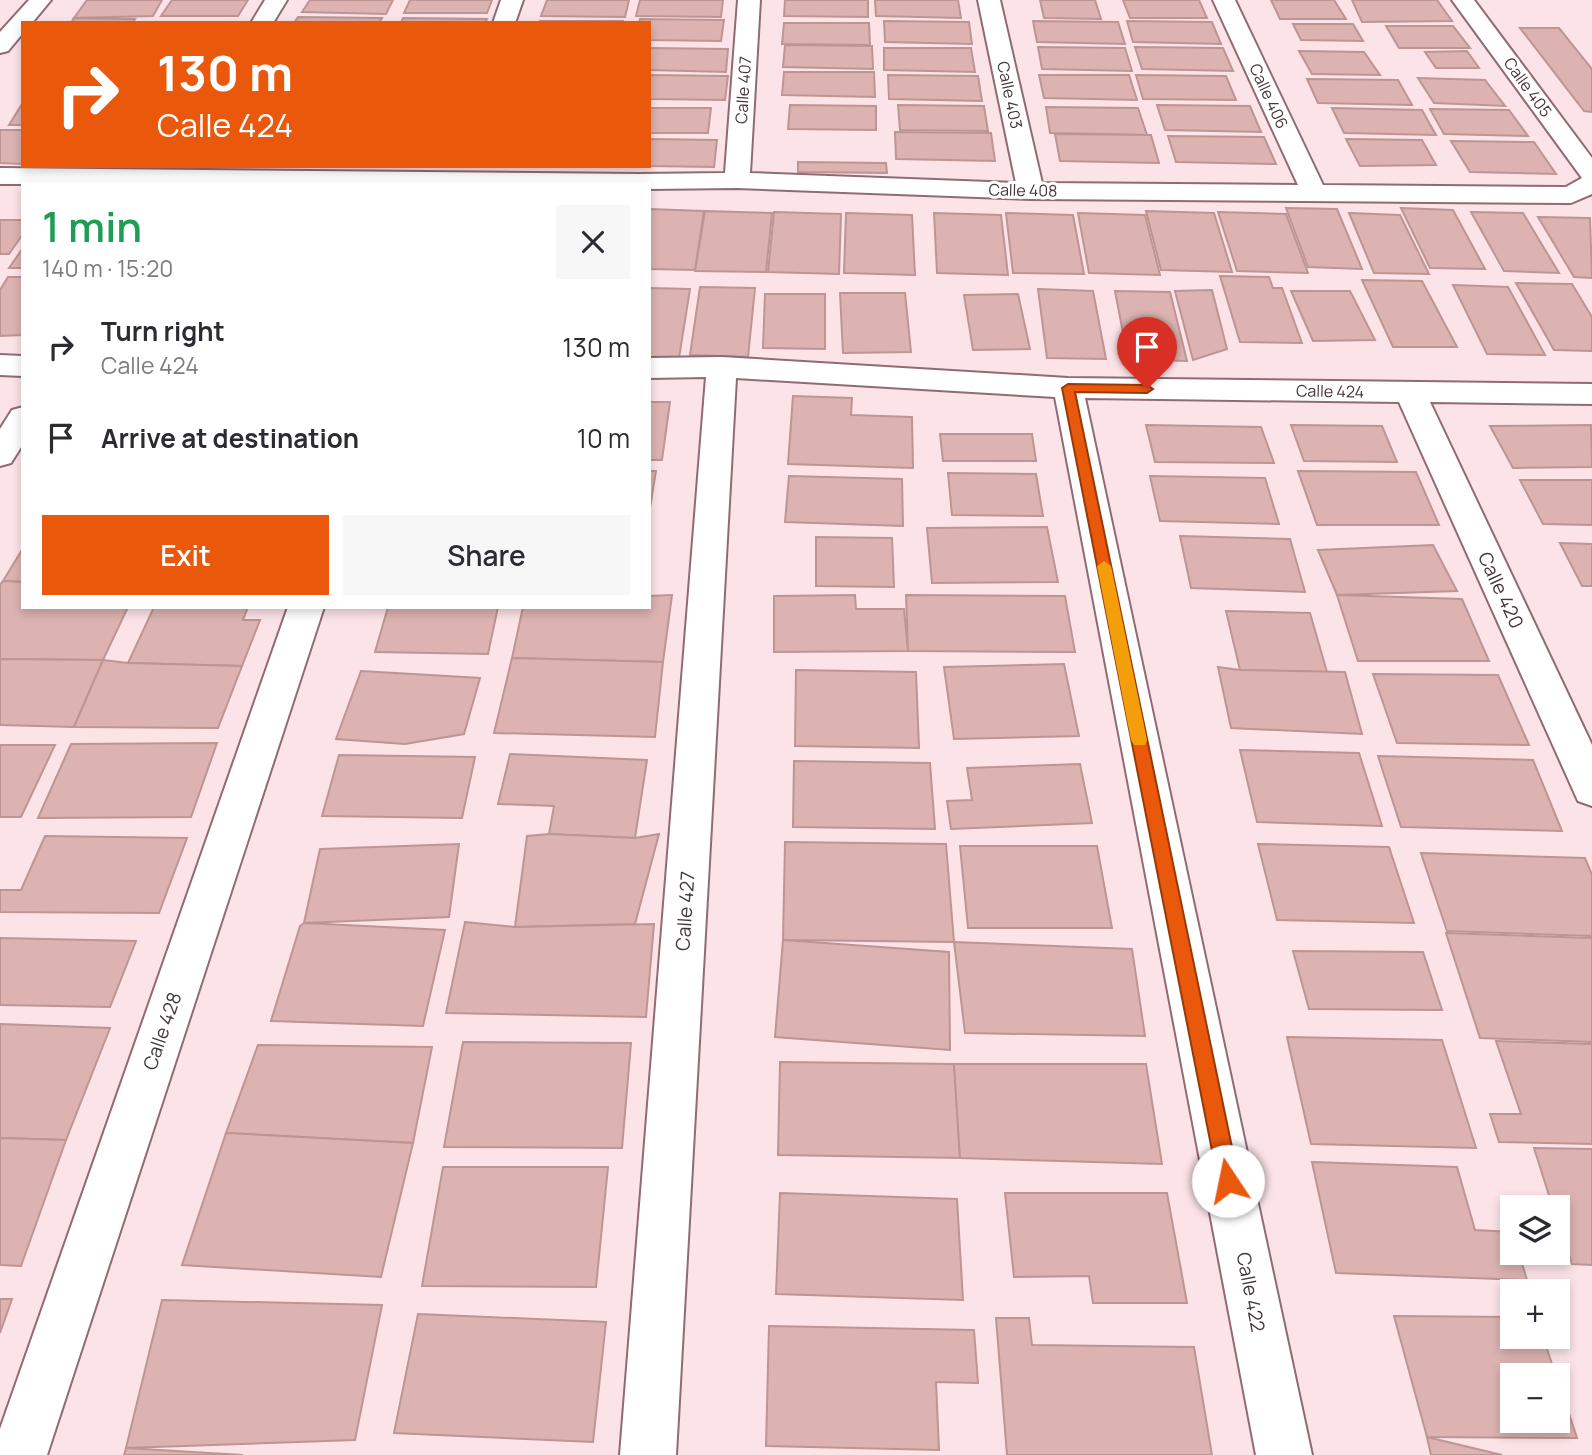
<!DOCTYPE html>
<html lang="en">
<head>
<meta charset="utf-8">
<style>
	:root { --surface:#fff; --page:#f7f7f7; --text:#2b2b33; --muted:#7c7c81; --accent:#ea580c }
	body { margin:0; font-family:Manrope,sans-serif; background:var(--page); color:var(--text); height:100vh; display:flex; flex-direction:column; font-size:26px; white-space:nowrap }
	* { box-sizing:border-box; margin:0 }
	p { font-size:23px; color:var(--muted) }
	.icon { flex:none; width:38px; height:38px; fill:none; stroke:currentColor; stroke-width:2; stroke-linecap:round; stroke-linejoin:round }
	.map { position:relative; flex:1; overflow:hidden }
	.panel { position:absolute; left:21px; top:182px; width:630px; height:427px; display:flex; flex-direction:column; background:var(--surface); border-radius:0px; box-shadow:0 4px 10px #0003 }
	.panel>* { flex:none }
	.banner { position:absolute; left:21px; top:21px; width:630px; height:147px; border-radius:0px; box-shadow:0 4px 10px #0003; background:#ea580c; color:#fff; overflow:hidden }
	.controls { position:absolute; left:1500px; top:1195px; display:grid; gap:14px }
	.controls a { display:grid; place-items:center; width:70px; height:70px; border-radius:0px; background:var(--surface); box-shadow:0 4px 10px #0003; font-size:35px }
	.pin { position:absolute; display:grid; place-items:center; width:60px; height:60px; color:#fff; margin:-72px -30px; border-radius:50% 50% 50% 0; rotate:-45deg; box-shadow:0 0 7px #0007 }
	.pin .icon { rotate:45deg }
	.me { position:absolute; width:77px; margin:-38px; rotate:349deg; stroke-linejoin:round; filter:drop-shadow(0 0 5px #0008) }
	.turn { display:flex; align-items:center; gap:24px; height:147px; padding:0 21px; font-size:32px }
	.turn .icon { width:91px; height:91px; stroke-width:2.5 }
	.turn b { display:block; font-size:49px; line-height:60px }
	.round { display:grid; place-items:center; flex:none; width:74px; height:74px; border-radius:0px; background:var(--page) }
	.summary { display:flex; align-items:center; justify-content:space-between; height:119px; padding:0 21px }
	h1 { font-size:42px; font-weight:600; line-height:52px; color:#1e9e55 }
	.button { display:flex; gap:14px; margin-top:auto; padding:14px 21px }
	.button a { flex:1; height:80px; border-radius:0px; background:var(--accent); color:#fff; font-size:28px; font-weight:600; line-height:80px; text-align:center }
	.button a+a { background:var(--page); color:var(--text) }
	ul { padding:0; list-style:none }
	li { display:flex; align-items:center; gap:21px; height:91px; padding:0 21px }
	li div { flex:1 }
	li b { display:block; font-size:26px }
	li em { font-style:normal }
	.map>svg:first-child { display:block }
	.building { fill:#dcb3b0; stroke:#bd9592; stroke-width:2 }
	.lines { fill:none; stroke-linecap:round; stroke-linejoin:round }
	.street-casing { stroke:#906b73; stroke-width:4 }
	.street { fill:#fff; fill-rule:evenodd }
	.route { fill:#ea580c; stroke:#983908; stroke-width:2 }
	.slow { fill:#f59e0b }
	.labels { text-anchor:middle; stroke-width:6; stroke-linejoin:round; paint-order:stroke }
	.far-street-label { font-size:16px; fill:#47363a; stroke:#fff }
	.street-label { font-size:19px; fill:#47363a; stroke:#fff }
</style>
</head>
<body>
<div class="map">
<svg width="1592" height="1455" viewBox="0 0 1592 1455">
	<rect width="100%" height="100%" fill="#fce3e8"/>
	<!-- building -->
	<g class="building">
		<path d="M87,0H162L153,16L74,18Z"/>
		<path d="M172,0H248L238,16H161Z"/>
		<path d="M310,0H393L386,14L302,12Z"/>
		<path d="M410,0H492L487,13H404Z"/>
		<path d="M547,0H629L625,17L541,16Z"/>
		<path d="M640,0H723L721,17L636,16Z"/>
		<path d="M785,0H868V17L784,16Z"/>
		<path d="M875,0H958L961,18L876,16Z"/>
		<path d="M1040,0H1095L1101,19L1044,18Z"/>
		<path d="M1123,0H1199L1207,18H1130Z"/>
		<path d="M1271,0H1334L1346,19H1280Z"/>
		<path d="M1352,0H1437L1452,21L1362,22Z"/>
		<path d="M298,17L382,18L379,23H294Z"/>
		<path d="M74,18L135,19L132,23H71Z"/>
		<path d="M403,18L487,19L485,23H401Z"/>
		<path d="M640,19L724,20L721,41L649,40V23H639Z"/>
		<path d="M540,21H624L539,23Z"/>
		<path d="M884,21L969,22L972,44L885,42Z"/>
		<path d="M1033,21L1118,22L1125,44L1037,42Z"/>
		<path d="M1127,21L1212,22L1221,44L1133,42Z"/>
		<path d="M784,23H869L870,45L782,44Z"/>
		<path d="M1293,24H1353L1363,41L1301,40Z"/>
		<path d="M1386,26H1453L1470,48H1399Z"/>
		<path d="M1520,28H1559L1592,69V112L1584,111Z"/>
		<path d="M785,45L872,46L873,69L783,67Z"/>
		<path d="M1038,47L1125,48L1132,71L1042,69Z"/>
		<path d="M1135,47L1223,48L1233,71L1142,69Z"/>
		<path d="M649,48L728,49L726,72L649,70Z"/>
		<path d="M884,48H971L975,72L884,70Z"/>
		<path d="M1299,51L1364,52L1380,75L1312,74Z"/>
		<path d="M1467,51L1479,68H1436L1425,52Z"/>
		<path d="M784,72H874L875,97L782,95Z"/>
		<path d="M649,75L728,76L725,100L649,99Z"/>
		<path d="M888,75L978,76L982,101L889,99Z"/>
		<path d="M1039,75H1129L1137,100L1044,98Z"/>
		<path d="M1136,75L1226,76L1236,100L1143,99Z"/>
		<path d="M1418,78L1485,80L1505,106L1434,103Z"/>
		<path d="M1307,79L1398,80L1412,105L1318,103Z"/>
		<path d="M22,104L23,125H9Z"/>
		<path d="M790,105L876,106V130L788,129Z"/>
		<path d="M898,105L984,106L988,131L900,130Z"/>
		<path d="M1157,105L1250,106L1261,132L1165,130Z"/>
		<path d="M1046,107L1138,108L1147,135L1050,133Z"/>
		<path d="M649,108H711L708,133H649Z"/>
		<path d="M1332,108L1422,110L1436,135L1344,133Z"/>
		<path d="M1430,109L1509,110L1528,136L1444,134Z"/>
		<path d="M0,130H23V164L0,163Z"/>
		<path d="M895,132L991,133L995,161L896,159Z"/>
		<path d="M1055,134L1151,135L1159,163L1060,161Z"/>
		<path d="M1168,136L1264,137L1276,164L1176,162Z"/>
		<path d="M649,139L717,140L714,167L649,166Z"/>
		<path d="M1346,139L1422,140L1436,165L1360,166Z"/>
		<path d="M1451,141L1534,142L1556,174L1470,172Z"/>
		<path d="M798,162L886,163L887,173L798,172Z"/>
		<path d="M1286,208L1337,209L1362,269L1308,267Z"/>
		<path d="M1401,208L1453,210L1485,269L1430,268Z"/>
		<path d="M649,209L704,211L695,270L649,269Z"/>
		<path d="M705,211L772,213L766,272L695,271Z"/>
		<path d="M1146,211L1214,213L1232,272L1161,270Z"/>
		<path d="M774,212L841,214L839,274L768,272Z"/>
		<path d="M1218,212L1286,214L1308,273L1237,271Z"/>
		<path d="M1471,212L1523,213L1559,273L1504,271Z"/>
		<path d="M846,213L912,215L915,275L844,273Z"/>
		<path d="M934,213L1001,215L1008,275L937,273Z"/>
		<path d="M1006,213L1073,215L1084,274L1013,273Z"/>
		<path d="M1078,213L1145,215L1160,275L1089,273Z"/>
		<path d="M1349,213L1400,215L1429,274L1374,273Z"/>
		<path d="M1538,217L1590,218L1592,278L1574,277Z"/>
		<path d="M0,220H23V234L9,254H0Z"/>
		<path d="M23,248V268H9Z"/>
		<path d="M1220,276L1269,277L1273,288H1282L1302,343L1240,342Z"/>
		<path d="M8,277H23V335L0,336V290Z"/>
		<path d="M1362,280L1422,281L1457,347H1393Z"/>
		<path d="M1516,283L1572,284L1592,317V351L1554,350Z"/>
		<path d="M1453,285L1508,287L1545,355L1487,354Z"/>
		<path d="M700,287L755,288L748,357L690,355Z"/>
		<path d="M649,288L690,289L679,358L649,357Z"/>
		<path d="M1038,289L1093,291L1106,359L1047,358Z"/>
		<path d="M1212,290L1227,349L1193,360L1175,291Z"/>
		<path d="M1115,291L1170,292L1187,361L1128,359Z"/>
		<path d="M1291,291H1350L1375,340L1313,341Z"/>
		<path d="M840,293H905L911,352L843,353Z"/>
		<path d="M765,294H825V349L763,348Z"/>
		<path d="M1018,294L1030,349L973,350L964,295Z"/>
		<path d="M793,396L852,398L851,415L912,417L913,468L788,464Z"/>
		<path d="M649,402H670L662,460H649Z"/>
		<path d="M1146,425L1261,427L1274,463L1155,462Z"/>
		<path d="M1291,425L1382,426L1397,462L1304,461Z"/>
		<path d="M1591,425L1592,467L1513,468L1490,426Z"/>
		<path d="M940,434H1032L1036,461H943Z"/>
		<path d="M649,471H656L649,514Z"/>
		<path d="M1298,471L1416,472L1439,525H1317Z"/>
		<path d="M948,473L1036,474L1043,516L952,515Z"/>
		<path d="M789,476L902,479L903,526L785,522Z"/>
		<path d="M1150,476L1265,478L1279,524L1160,521Z"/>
		<path d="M1520,480H1592V525L1543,524Z"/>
		<path d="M1047,527L1058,582L932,583L927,528Z"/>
		<path d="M1180,536L1290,539L1305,592L1191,588Z"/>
		<path d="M816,537L892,538L894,587L816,586Z"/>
		<path d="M1560,543L1592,544V586H1582Z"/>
		<path d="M1433,545L1457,591L1337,595L1318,550Z"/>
		<path d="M23,548V582L3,581Z"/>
		<path d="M3,581L23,582V607H128L103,660L0,659V585Z"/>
		<path d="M672,595L663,662L512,658L523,607H649V596Z"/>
		<path d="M855,595L856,609H904L908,651L774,652V596Z"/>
		<path d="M906,595L1065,596L1075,652L908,651Z"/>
		<path d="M1337,595L1462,599L1489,661H1358Z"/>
		<path d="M154,607H248L243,620H260L242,666L128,663Z"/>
		<path d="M388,607H498L488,654L375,652Z"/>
		<path d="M1226,611L1310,613L1327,672L1240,670Z"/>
		<path d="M512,658L663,662L655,737L494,733Z"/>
		<path d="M0,659L103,660L74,727L0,725Z"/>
		<path d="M103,660L128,663L242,666L218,728L74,727Z"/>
		<path d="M1064,664L1079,736L954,739L944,667Z"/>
		<path d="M1218,667L1240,670L1345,672L1362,734L1231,728Z"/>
		<path d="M796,670L916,672L919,748L795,746Z"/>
		<path d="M361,671L480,678L464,734L405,744L336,739Z"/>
		<path d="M1373,674L1498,675L1529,745L1397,743Z"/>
		<path d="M217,743L191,817L38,818L71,744Z"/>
		<path d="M0,745H55L21,817H0Z"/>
		<path d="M1240,750L1359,753L1382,826L1257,822Z"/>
		<path d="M510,754L647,760L635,838L549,834L554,806L498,804Z"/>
		<path d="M339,755L475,757L462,818L322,816Z"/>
		<path d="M1378,756L1533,760L1562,831L1401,827Z"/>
		<path d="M794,761L930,763L935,829L793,827Z"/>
		<path d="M1080,764L1092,823L951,829L947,801L972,800L967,768Z"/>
		<path d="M549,834L635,838L659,834L635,924L515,927L527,836Z"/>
		<path d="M45,836L187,838L159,913L0,912V890H21Z"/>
		<path d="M785,842L946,844L954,942L783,940Z"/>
		<path d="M459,844L449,917L304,923L320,849Z"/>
		<path d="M1258,844L1389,847L1414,923L1277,920Z"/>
		<path d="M960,846H1097L1112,928H968Z"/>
		<path d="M1421,853L1585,858L1592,875V936L1447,931Z"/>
		<path d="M465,922L515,927L654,924L646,1017L446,1013Z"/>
		<path d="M304,923L445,930L423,1026L271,1021L300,926Z"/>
		<path d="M1446,933L1592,938V1042L1480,1038Z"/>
		<path d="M0,938L136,941L110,1007L0,1005Z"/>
		<path d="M783,940L949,952L950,1050L775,1037Z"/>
		<path d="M954,942L1132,949L1145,1036L965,1033Z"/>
		<path d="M1293,951L1423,952L1442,1010L1309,1009Z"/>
		<path d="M0,1024L110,1028L66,1140L0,1138Z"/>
		<path d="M1287,1037L1442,1040L1476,1148L1311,1144Z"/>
		<path d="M1496,1041L1592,1044V1144L1499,1142L1490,1114H1521Z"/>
		<path d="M463,1042L631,1043L622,1148L444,1147Z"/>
		<path d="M258,1045L432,1047L413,1143L226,1133Z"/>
		<path d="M780,1062L954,1064L960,1158L778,1155Z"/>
		<path d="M954,1064H1146L1162,1164L960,1158Z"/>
		<path d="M226,1133L413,1143L381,1277L182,1265Z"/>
		<path d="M0,1138L66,1140L21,1266L0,1265Z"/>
		<path d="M1534,1148L1592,1149V1265L1572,1264L1558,1220V1208H1553Z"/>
		<path d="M1312,1162L1457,1167L1475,1230L1512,1232V1253H1519L1527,1280L1336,1273Z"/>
		<path d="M443,1167H608L596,1287L422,1286Z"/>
		<path d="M780,1193L957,1199L963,1300L776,1294Z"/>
		<path d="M1005,1193H1167L1187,1303H1093L1089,1276L1014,1277Z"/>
		<path d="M0,1299H12L0,1333Z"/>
		<path d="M162,1300L382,1305L355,1440L126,1448Z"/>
		<path d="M418,1314L606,1322L593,1442L394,1433Z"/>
		<path d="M1394,1316L1512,1317V1337H1543L1556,1376H1512V1421H1558V1380L1577,1438L1427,1437Z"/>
		<path d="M996,1318H1029L1032,1345L1194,1347L1212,1455H1007Z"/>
		<path d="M769,1326L974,1330L978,1383L936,1382L939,1450L766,1446Z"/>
		<path d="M1427,1437L1502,1455H1431Z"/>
		<path d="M126,1448L243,1455H124Z"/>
	</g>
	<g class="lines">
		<defs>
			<g id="street">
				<path d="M29,0H51L32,23H23V33L8,51L0,53V32Z"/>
				<path d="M265,0H287L273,23H251Z"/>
				<path d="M501,0H523L515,23H493Z"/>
				<path d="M738,0H760L750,173L1016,183L978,0H1000L1042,183L1298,185L1213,0H1235L1323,185L1566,187L1582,178L1452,0H1474L1592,158V194L1571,203L1031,199L737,188L649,189V184H0V168L639,174L725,173Z"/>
				<path d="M0,355L23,356V376L0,375Z"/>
				<path d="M722,357L1068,378L1592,384V404L1430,402L1592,745V806L1578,801L1399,402L1085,398L1312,1455H1256L1055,397L736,378L676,1455H620L706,377L649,378V358Z"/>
				<path d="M23,407V444L11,463L0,466V429L12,410Z"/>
				<path d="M288,607H324L47,1455H0V1429Z"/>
			</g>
		</defs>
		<!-- street casing -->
		<use href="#street" class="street-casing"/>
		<!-- street -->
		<use href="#street" class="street"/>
	</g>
	<!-- route -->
	<path class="route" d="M1068,384L1147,385L1153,389L1147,393L1075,392L1239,1181L1236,1189L1228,1192L1221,1189L1218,1181L1062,388Z"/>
	<!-- slow -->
	<path class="slow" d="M1104,561L1111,566L1147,740L1145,745H1134L1131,740L1097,566Z"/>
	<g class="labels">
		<!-- far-street labels -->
		<g class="far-street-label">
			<text transform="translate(1528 87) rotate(54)" y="6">Calle 405</text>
			<text transform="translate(743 90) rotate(-86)" y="6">Calle 407</text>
			<text transform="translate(1010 95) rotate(78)" y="6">Calle 403</text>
			<text transform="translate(1269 96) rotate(65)" y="6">Calle 406</text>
			<text transform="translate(1023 190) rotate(1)" y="6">Calle 408</text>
			<text transform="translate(1330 391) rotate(1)" y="6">Calle 424</text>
		</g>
		<!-- street labels -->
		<g class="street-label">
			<text transform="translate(1501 590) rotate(65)" y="7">Calle 420</text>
			<text transform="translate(685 911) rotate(-86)" y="7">Calle 427</text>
			<text transform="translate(162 1031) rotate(-71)" y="7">Calle 428</text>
			<text transform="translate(1251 1292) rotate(79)" y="7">Calle 422</text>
		</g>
	</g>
</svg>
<div class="controls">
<a><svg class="icon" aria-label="layers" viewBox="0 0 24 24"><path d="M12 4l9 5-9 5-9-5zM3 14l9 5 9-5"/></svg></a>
<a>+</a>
<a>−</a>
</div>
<div class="pin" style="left:1147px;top:389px;background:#d93025"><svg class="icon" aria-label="arrive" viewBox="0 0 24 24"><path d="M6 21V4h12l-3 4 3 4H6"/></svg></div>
<svg class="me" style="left:1228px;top:1181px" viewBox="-20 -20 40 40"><circle r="19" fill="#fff"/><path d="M0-13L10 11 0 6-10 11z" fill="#ea580c"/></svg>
<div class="banner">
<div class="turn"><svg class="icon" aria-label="right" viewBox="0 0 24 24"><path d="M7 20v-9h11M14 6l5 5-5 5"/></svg><div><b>130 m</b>Calle 424</div></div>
</div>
<section class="panel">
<div class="summary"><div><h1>1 min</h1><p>140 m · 15:20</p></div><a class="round"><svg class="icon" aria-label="close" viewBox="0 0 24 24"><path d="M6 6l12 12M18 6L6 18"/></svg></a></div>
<ul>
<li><svg class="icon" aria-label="right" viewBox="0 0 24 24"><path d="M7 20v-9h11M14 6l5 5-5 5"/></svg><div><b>Turn right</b><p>Calle 424</p></div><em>130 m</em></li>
<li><svg class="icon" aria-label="arrive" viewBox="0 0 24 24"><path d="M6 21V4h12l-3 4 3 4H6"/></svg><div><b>Arrive at destination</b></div><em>10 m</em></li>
</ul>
<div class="button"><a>Exit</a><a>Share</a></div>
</section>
</div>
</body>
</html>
